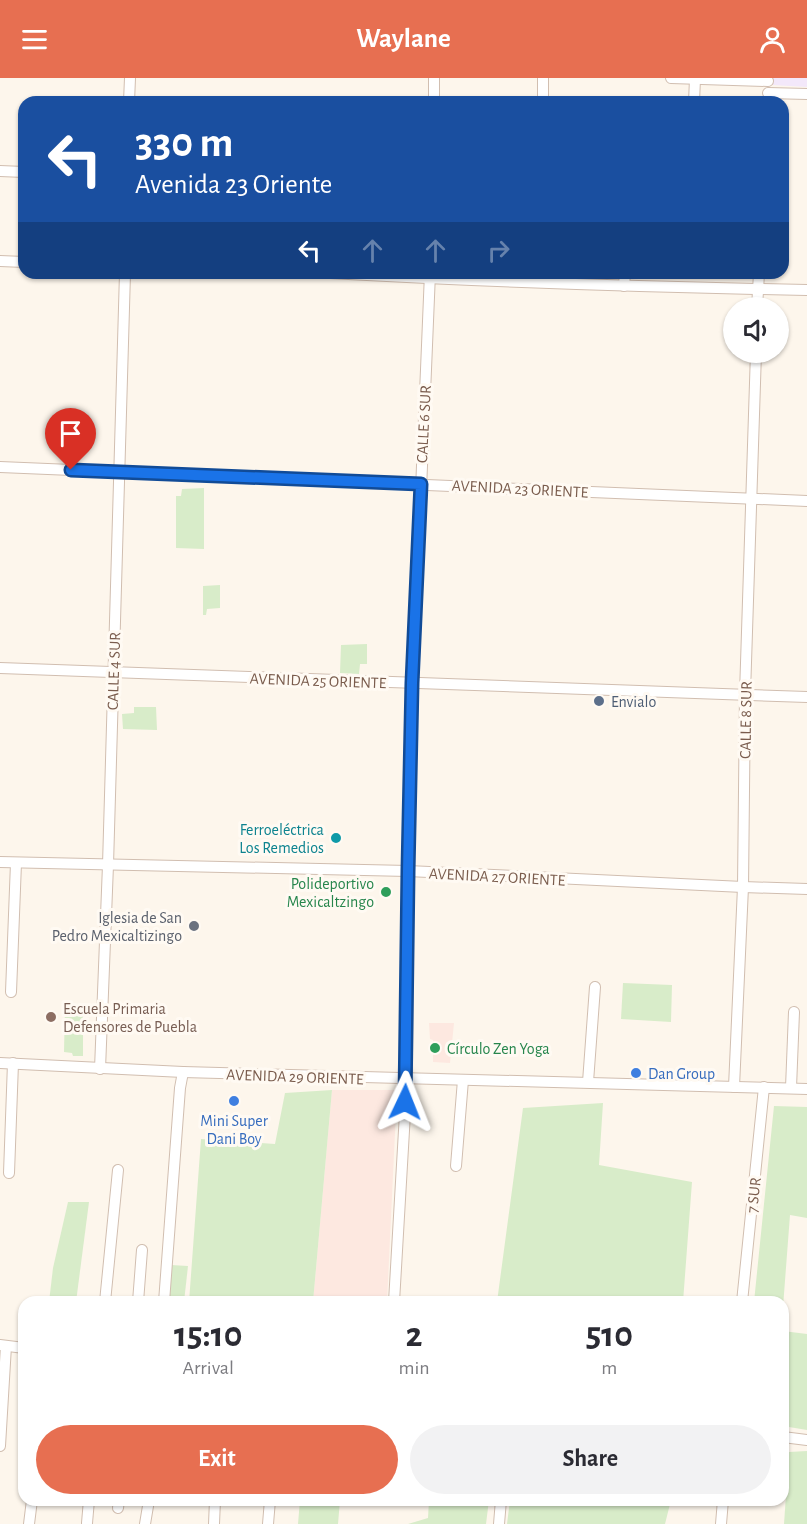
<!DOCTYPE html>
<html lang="en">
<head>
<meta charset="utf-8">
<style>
	:root { --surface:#fff; --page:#f2f2f3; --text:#2b2b33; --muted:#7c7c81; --accent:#e76f51 }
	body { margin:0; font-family:"Alegreya Sans",sans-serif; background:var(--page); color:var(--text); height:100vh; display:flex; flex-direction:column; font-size:22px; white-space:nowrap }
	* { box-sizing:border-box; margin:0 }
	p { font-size:20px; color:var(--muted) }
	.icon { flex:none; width:33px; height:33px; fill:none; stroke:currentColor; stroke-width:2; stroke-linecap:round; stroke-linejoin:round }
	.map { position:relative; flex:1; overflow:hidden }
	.side { position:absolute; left:18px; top:1218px; width:771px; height:210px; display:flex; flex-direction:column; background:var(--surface); border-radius:18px; box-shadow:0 2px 4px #0004 }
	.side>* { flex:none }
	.top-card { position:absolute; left:18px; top:18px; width:771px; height:183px; border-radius:18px; box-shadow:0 2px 4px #0004; background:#1a4fa0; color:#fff; overflow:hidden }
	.fabs { position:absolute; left:723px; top:219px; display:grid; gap:12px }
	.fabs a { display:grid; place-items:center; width:66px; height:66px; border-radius:50%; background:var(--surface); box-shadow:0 2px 4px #0004; font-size:30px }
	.pin { position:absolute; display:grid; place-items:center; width:51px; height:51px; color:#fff; margin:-62px -26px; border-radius:50% 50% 50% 0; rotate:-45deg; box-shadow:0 0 6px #0007 }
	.pin .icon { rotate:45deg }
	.me { position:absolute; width:66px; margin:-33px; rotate:2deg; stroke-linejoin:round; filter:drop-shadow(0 0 4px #0008) }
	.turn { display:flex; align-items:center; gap:21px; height:126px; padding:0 18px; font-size:27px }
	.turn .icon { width:78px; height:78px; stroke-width:2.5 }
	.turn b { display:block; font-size:42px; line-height:51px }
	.lanes { display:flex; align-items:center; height:57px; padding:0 18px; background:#0003; justify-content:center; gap:30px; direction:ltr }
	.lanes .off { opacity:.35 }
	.eta { display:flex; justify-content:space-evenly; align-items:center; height:102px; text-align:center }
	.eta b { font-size:36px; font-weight:700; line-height:42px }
	.action { display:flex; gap:12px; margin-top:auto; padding:12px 18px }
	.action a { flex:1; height:69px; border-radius:36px; background:var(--accent); color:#fff; font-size:24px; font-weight:700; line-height:69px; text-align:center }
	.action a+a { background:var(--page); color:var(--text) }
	header { display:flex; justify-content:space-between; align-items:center; height:78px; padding:0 18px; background:var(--accent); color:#fff; font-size:27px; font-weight:700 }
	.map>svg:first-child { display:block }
	.commercial { fill:#fde8e0 }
	.education { fill:#f3e8fa }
	.green { fill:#d8ecc9 }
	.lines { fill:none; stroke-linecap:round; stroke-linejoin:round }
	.minor-casing { stroke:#d1beb0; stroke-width:12 }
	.minor { stroke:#fff; stroke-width:10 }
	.route-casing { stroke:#114b97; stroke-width:15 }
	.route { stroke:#1a73e8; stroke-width:10 }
	.service-dot { fill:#5c6f8a; stroke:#fffaf3; stroke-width:2 }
	.culture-dot { fill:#0f9aa8; stroke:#fffaf3; stroke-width:2 }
	.leisure-dot { fill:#2e9e5b; stroke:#fffaf3; stroke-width:2 }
	.worship-dot { fill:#6b7280; stroke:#fffaf3; stroke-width:2 }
	.education-dot { fill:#8d6e63; stroke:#fffaf3; stroke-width:2 }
	.shop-dot { fill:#3f7fe0; stroke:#fffaf3; stroke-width:2 }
	.labels { text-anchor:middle; stroke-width:6; stroke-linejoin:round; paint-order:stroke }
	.street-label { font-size:16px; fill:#7a5c4d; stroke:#fffaf3 }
	.service-label { font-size:16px; fill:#4e5e75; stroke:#fffaf3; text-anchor:start }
	.culture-label { font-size:16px; fill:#0d838f; stroke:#fffaf3; text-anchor:end }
	.leisure-label { font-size:16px; fill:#27864d; stroke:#fffaf3; text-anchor:end }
	.worship-label { font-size:16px; fill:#5b616d; stroke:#fffaf3; text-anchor:end }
	.education-label { font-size:16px; fill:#785e54; stroke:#fffaf3; text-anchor:start }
	.shop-label { font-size:16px; fill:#366cbe; stroke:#fffaf3; text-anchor:start }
</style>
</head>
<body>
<header><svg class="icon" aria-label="menu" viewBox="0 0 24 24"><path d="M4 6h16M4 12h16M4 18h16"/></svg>Waylane<svg class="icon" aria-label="person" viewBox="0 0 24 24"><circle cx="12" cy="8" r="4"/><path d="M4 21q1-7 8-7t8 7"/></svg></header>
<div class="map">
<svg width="807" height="1446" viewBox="0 0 807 1446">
	<rect width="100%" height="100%" fill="#fdf6ec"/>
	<!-- commercial -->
	<g class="commercial">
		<path d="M429,945H454L450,985L433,984V962L430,961Z"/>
		<path d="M332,1012H397L387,1224H313Z"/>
	</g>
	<!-- education -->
	<path class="education" d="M773,0H807V9L772,7Z"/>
	<!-- green -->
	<g class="green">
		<path d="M204,410V471L176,470V418H181L182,411Z"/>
		<path d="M220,507V530L207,531L206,537H203V508Z"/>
		<path d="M367,566V586H360L359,596L340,595L341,567Z"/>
		<path d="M134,629H156L157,652L123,651L122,636L134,635Z"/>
		<path d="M623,905L672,907L671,944L621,941Z"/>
		<path d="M83,926V978H73L72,975L64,974L65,927Z"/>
		<path d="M332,1012L313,1224H189L201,1061L275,1066L285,1015Z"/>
		<path d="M603,1025L599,1087L692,1104L683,1224H497L523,1030Z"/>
		<path d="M774,1028L807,1029V1140L790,1137L783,1229V1224H754Z"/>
		<path d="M68,1124H89L76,1224H49L53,1190Z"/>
		<path d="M171,1187L188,1188L184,1224H168Z"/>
		<path d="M783,1253L807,1256V1352L783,1348Z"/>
		<path d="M807,1373V1446H784L789,1374Z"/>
		<path d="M300,1422H340L338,1446H298Z"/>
		<path d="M429,1422H489L486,1446H408L428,1440Z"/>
		<path d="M510,1422H671L665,1446H507Z"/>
	</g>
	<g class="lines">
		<defs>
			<g id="minor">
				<path d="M671,0L768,3"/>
				<path d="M768,15L807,16"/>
				<path d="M129,24L130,0"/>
				<path d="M434,24V0"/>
				<path d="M543,24V0"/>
				<path d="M694,24L695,1"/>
				<path d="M0,93L24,94"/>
				<path d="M0,183L24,184"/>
				<path d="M330,195C489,204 648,209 807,212"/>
				<path d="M624,208L625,195"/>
				<path d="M757,230L759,195"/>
				<path d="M0,389L807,423"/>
				<path d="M0,590L807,619"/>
				<path d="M0,784L408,793L743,809L807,811"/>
				<path d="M11,914L16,785"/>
				<path d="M0,985L183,994L807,1011"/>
				<path d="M100,991L108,787L125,195"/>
				<path d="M588,1004L595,909"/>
				<path d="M734,1009L743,809L745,616L756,274"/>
				<path d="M791,1010L794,934"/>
				<path d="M456,1088L463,1002"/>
				<path d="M9,1095L13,985"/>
				<path d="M105,1224L118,1092"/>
				<path d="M138,1224L142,1172"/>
				<path d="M164,1224L180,1010L183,994"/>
				<path d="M394,1224L407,1001L408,793L413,605L430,195"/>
				<path d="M742,1224L764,1009"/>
				<path d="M0,1267L24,1270"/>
				<path d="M783,1359L807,1362"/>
				<path d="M0,1368L6,1268"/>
				<path d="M118,1430L119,1422"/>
				<path d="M87,1445L89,1422"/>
				<path d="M29,1446L32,1422"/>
				<path d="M145,1446L149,1422"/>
				<path d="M214,1446L215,1422"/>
				<path d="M268,1446L270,1422"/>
				<path d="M499,1446L501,1422"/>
				<path d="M721,1446L723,1422"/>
			</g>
		</defs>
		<!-- minor casing -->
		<use href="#minor" class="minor-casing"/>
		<!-- minor -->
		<use href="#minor" class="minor"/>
	</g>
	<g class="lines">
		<defs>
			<path id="route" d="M71,392L421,406L412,605L408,793L405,1024"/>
		</defs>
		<!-- route casing -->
		<use href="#route" class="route-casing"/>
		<!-- route -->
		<use href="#route" class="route"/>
	</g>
	<!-- markers -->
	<circle class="service-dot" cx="599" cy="623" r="6"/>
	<circle class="culture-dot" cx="336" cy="760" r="6"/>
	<g class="leisure-dot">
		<circle cx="386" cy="814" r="6"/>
		<circle cx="435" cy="970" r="6"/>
	</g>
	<circle class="worship-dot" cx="194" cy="848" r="6"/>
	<circle class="education-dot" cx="51" cy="939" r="6"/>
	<g class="shop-dot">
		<circle cx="636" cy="995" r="6"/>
		<circle cx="234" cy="1023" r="6"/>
	</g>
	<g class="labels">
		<!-- street labels -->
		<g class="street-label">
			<text transform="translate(423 346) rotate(-87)" y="6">CALLE 6 SUR</text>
			<text transform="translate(520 410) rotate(3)" y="6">AVENIDA 23 ORIENTE</text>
			<text transform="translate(113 593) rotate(-88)" y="6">CALLE 4 SUR</text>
			<text transform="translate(318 602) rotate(2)" y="6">AVENIDA 25 ORIENTE</text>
			<text transform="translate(745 642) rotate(-89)" y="6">CALLE 8 SUR</text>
			<text transform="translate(497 798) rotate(3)" y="6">AVENIDA 27 ORIENTE</text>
			<text transform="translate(295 998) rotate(2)" y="6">AVENIDA 29 ORIENTE</text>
			<text transform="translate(753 1117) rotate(-84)" y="6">7 SUR</text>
		</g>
		<!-- service labels -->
		<g class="service-label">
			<text x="611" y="629">Envialo</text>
		</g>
		<!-- culture labels -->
		<g class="culture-label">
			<text x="324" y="757">Ferroeléctrica<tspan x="324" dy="18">Los Remedios</tspan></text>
		</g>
		<!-- leisure labels -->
		<g class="leisure-label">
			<text x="374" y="811">Polideportivo<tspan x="374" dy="18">Mexicaltzingo</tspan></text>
			<text x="447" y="976" text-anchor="start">Círculo Zen Yoga</text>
		</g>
		<!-- worship labels -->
		<g class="worship-label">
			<text x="182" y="845">Iglesia de San<tspan x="182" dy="18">Pedro Mexicaltizingo</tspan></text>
		</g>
		<!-- education labels -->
		<g class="education-label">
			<text x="63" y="936">Escuela Primaria<tspan x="63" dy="18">Defensores de Puebla</tspan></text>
		</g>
		<!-- shop labels -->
		<g class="shop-label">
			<text x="648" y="1001">Dan Group</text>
			<text x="234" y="1048" text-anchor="middle">Mini Super<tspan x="234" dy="18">Dani Boy</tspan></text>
		</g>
	</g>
</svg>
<div class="fabs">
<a><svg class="icon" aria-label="sound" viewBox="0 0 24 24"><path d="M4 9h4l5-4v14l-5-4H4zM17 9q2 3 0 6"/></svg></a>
</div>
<div class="pin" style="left:71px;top:392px;background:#d93025"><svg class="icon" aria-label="arrive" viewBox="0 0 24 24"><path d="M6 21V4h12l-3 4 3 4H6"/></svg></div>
<svg class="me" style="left:405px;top:1024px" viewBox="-20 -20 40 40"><path d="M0-17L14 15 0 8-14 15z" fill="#1a73e8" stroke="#fff" stroke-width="4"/></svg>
<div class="top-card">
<div class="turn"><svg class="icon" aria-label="left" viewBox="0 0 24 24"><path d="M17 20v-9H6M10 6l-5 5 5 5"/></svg><div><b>330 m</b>Avenida 23 Oriente</div></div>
<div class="lanes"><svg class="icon" aria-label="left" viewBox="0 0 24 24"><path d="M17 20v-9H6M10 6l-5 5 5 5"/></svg><svg class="icon off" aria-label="ahead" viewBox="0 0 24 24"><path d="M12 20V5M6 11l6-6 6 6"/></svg><svg class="icon off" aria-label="ahead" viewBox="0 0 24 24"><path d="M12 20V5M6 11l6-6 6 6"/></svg><svg class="icon off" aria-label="right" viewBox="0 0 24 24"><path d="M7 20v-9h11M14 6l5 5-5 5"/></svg></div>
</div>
<section class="side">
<div class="eta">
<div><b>15:10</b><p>Arrival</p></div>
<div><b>2</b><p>min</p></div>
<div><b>510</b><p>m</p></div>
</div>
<div class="action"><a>Exit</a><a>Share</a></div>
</section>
</div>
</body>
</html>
